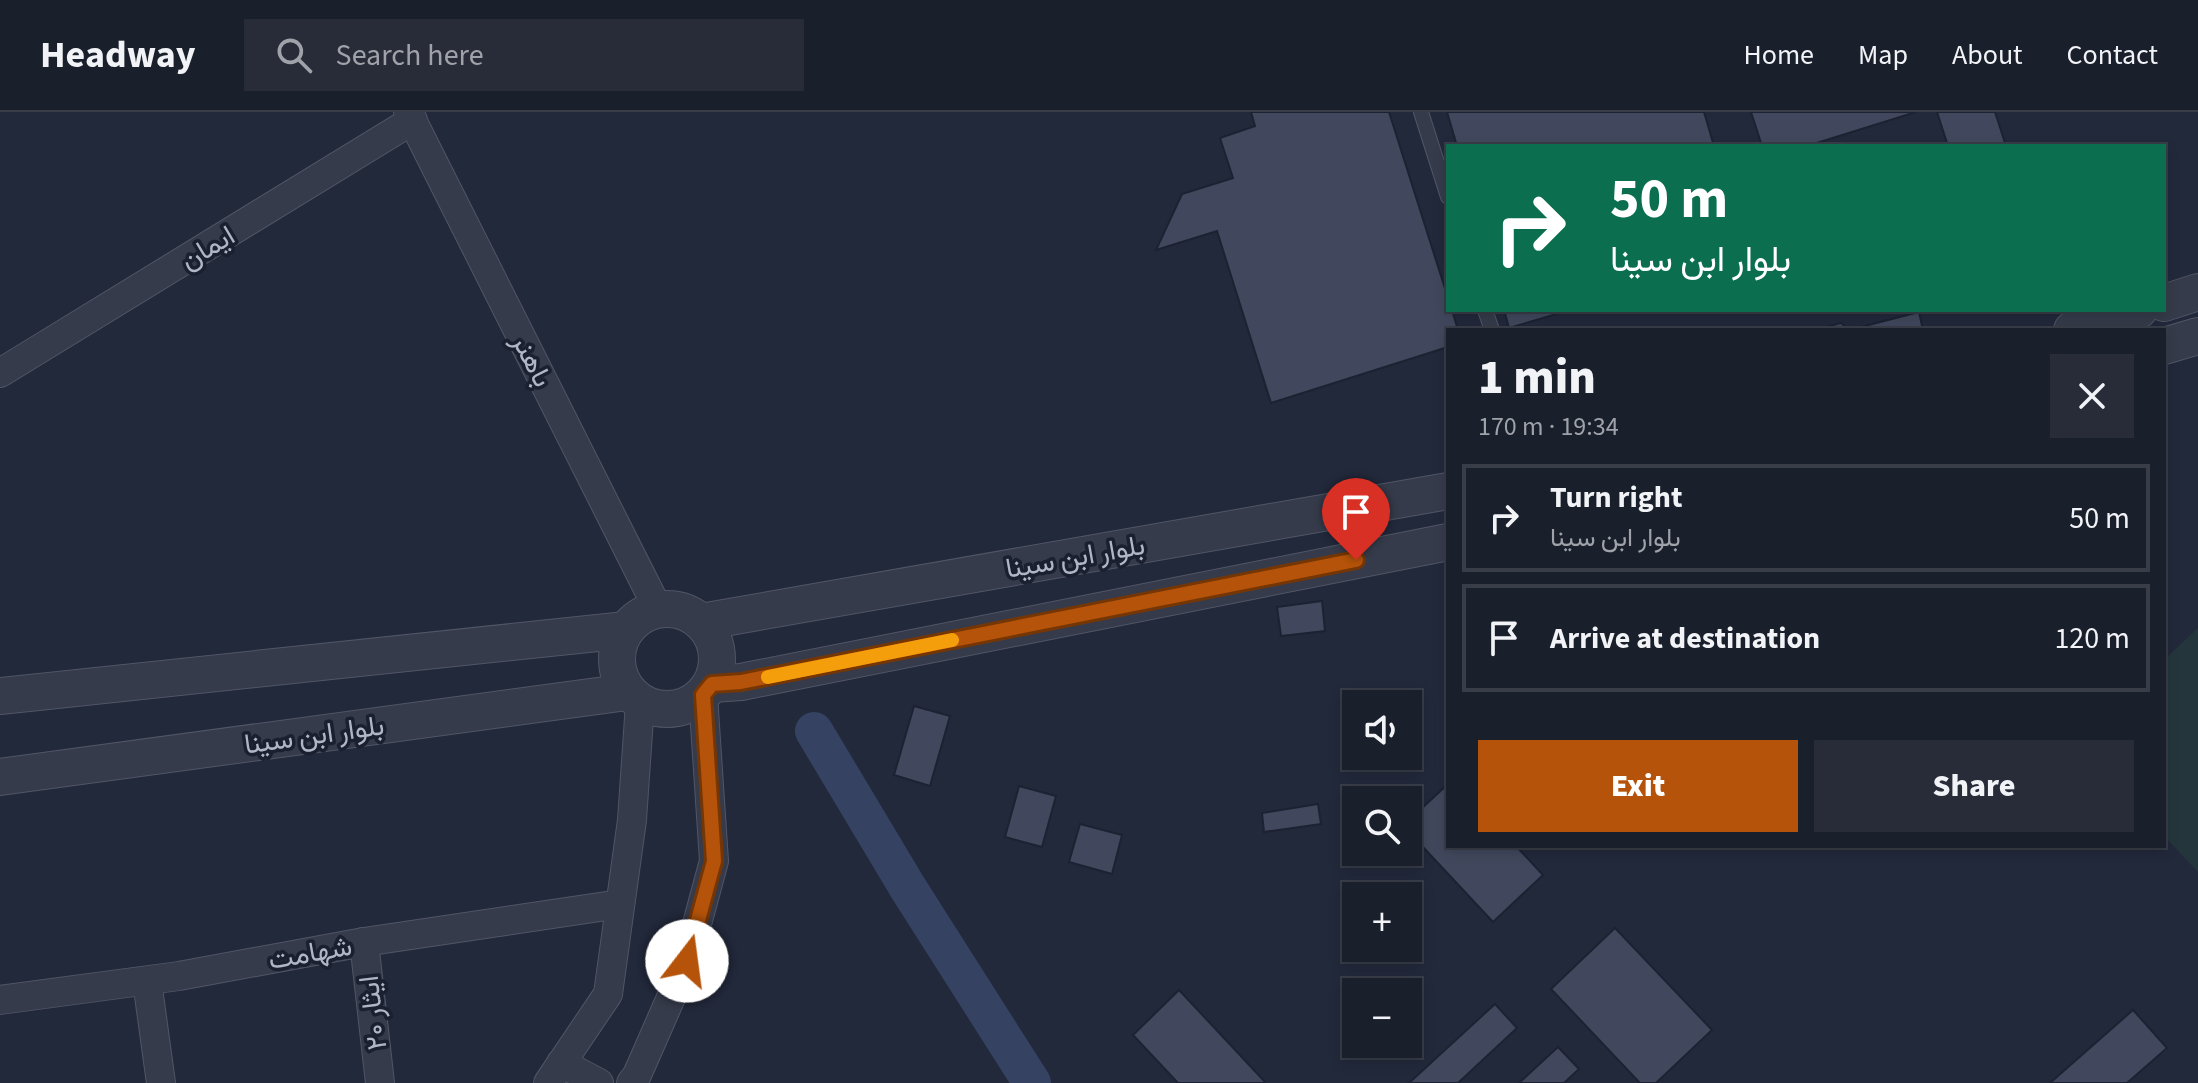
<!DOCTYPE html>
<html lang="en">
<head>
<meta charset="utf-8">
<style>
	:root { --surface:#1a1f2c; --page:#272c38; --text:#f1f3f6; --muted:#9fa2a9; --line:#383d48; --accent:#b45309 }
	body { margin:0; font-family:"Source Sans 3",Vazirmatn,sans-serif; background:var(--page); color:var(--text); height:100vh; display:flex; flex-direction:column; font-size:30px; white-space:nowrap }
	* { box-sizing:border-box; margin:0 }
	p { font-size:26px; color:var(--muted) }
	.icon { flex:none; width:44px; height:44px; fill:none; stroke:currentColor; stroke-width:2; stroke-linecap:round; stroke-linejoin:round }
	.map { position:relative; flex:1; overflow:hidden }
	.drawer { position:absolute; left:1446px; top:216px; width:720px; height:520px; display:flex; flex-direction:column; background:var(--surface); border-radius:0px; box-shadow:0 4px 12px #0003,0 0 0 2px var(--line) }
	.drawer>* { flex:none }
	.guide { position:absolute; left:1446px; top:32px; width:720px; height:168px; border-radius:0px; box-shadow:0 4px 12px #0003,0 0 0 2px var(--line); background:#0b6e4f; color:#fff; overflow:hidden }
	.buttons { position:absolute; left:1342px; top:578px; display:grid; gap:16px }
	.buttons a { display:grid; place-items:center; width:80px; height:80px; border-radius:0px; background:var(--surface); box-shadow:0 4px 12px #0003,0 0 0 2px var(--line); font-size:40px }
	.pin { position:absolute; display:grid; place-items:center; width:68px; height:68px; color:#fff; margin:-82px -34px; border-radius:50% 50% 50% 0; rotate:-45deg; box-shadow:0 0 8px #0007 }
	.pin .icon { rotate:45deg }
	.me { position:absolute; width:88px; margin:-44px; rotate:15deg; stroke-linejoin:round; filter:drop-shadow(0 0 6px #0008) }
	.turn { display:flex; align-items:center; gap:28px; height:168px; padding:0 32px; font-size:36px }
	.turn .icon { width:104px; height:104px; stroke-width:2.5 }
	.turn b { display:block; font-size:56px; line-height:68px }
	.round { display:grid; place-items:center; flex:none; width:84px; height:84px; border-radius:0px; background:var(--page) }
	.headline { display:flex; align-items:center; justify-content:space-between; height:136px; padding:0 32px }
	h1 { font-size:48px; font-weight:800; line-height:60px }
	.action { display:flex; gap:16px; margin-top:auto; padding:16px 32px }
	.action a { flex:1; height:92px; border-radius:0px; background:var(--accent); color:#fff; font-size:32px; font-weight:800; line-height:92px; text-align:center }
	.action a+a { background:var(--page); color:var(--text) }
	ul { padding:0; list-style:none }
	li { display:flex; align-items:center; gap:24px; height:108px; margin:0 16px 12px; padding:0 16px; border:4px solid var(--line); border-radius:0px }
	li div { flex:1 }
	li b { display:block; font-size:30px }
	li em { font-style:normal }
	header { display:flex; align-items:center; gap:48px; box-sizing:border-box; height:112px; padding:0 40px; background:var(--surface); border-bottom:2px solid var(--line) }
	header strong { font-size:38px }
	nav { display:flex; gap:44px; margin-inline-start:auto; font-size:28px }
	.search { width:560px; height:72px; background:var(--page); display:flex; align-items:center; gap:20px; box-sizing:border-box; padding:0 28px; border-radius:0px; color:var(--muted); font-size:30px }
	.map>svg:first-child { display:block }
	.green { fill:#24363c }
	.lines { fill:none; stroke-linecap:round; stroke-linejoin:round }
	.canal { stroke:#354262; stroke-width:38 }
	.building { fill:#41485d; stroke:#1d2232; stroke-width:2 }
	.service-casing { stroke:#515666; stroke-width:16 }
	.minor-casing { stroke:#515666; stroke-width:30 }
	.tertiary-casing { stroke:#515666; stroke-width:38 }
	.service { stroke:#363b4b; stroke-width:14 }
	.minor { stroke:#363b4b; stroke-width:28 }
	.tertiary { stroke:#363b4b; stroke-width:36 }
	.route-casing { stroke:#753606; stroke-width:20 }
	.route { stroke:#b45309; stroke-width:14 }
	.slow { stroke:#f59e0b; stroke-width:14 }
	.labels { text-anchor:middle; stroke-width:7; stroke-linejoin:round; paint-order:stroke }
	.street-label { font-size:28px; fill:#b1b6c7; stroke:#1b2030 }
</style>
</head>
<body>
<header>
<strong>Headway</strong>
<div class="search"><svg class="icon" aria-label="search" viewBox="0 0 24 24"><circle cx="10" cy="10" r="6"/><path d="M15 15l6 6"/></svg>Search here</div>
<nav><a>Home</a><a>Map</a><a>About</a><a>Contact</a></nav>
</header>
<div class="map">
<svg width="2198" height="971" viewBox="0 0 2198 971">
	<rect width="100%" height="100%" fill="#22293b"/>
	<!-- green -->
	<path class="green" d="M2198,516V760L2164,724V548Z"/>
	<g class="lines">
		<!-- canal -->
		<path class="canal" d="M814,619L908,776L1032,971"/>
	</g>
	<!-- building -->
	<g class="building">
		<path d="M1251,0H1389L1448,186V198H1452L1458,218H1448V235L1271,291L1217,119L1156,138L1182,82L1233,66L1220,26L1255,14Z"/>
		<path d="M1447,0H1704L1714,34H1457Z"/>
		<path d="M1751,0H1916L1807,34H1762Z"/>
		<path d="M1937,0H1995L2006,34H1948Z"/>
		<path d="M1504,198H1570L1509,216Z"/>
		<path d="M1919,200L1923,218H1862L1861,215Z"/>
		<path d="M1841,211L1849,218H1813Z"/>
		<path d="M1322,489L1325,519L1281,524L1277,495Z"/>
		<path d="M914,594L950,604L930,674L894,663Z"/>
		<path d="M1448,672V734H1516L1543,763L1493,810L1408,719V709Z"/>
		<path d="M1019,674L1056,684L1042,735L1005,725Z"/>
		<path d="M1318,692L1321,712L1264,720L1262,701Z"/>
		<path d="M1080,712L1122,723L1112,762L1069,750Z"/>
		<path d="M1615,816L1712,918L1656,971H1640L1551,877Z"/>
		<path d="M1179,878L1266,971H1178L1133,923Z"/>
		<path d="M1495,892L1517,916L1458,971H1409Z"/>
		<path d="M2133,898L2167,936L2127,971H2050Z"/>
		<path d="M1558,935L1579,957L1564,971H1519Z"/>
	</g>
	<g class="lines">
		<defs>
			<g id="service">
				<path d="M1421,0L1448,85"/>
				<path d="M1485,198L1492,218"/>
			</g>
			<g id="minor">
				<path d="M408,0L658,497"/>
				<path d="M0,261L413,8"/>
				<path d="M364,830L380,971"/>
				<path d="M147,869L161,971"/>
				<path d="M0,888L179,864L364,830L620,792"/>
				<path d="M561,951L599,971"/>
				<path d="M548,971L608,882L632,708L640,591"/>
				<path d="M631,971L637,963L687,849L714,749L703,583"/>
			</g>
			<g id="tertiary">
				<path d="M2164,191L2198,180"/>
				<path d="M2072,218L2139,198"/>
				<path d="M2164,234L2198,224"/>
				<circle cx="667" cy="547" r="50"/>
				<path d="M701,510L1448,379"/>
				<path d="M712,572L741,570L1448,430"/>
				<path d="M0,584L626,518"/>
				<path d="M0,665L627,580"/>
			</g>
		</defs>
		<!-- service casing -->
		<use href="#service" class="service-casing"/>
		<!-- minor casing -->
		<use href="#minor" class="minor-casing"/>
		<!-- tertiary casing -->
		<use href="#tertiary" class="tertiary-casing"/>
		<!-- service -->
		<use href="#service" class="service"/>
		<!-- minor -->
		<use href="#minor" class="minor"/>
		<!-- tertiary -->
		<use href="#tertiary" class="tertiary"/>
	</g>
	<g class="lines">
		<defs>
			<path id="route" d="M687,849L714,749L703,583L712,572L741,570L1356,448"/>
		</defs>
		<!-- route casing -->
		<use href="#route" class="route-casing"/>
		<!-- route -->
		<use href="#route" class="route"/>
		<!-- slow -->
		<path class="slow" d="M768,565L952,528"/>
	</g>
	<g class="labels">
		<!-- street labels -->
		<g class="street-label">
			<text transform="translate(207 135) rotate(-31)" y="10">ایمان</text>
			<text transform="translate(533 248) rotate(63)" y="10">باهنر</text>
			<text transform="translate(1075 444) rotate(-10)" y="10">بلوار ابن سینا</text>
			<text transform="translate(314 622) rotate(-8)" y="10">بلوار ابن سینا</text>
			<text transform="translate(310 840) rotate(-10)" y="10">شهامت</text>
			<text transform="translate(372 901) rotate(-97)" y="10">ایثار ۲۰</text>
		</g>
	</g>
</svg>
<div class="buttons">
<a><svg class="icon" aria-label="sound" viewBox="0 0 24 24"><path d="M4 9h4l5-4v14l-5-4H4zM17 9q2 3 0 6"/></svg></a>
<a><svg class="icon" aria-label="search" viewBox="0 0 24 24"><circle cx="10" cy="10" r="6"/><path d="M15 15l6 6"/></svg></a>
<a>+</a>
<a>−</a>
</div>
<div class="pin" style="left:1356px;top:448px;background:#d93025"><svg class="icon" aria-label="arrive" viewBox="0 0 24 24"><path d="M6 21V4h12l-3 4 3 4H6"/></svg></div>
<svg class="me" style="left:687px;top:849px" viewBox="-20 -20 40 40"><circle r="19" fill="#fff"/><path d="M0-13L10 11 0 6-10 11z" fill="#b45309"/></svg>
<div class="guide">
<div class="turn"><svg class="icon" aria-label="right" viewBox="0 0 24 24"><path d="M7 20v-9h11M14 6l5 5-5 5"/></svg><div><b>50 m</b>بلوار ابن سینا</div></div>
</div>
<section class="drawer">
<div class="headline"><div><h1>1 min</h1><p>170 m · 19:34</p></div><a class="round"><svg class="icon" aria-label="close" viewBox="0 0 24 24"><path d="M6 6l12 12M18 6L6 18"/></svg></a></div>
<ul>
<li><svg class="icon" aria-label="right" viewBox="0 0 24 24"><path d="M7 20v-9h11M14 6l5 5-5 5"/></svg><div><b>Turn right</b><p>بلوار ابن سینا</p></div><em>50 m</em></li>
<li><svg class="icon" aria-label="arrive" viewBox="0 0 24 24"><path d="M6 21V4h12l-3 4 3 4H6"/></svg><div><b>Arrive at destination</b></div><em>120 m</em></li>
</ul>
<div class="action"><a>Exit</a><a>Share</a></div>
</section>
</div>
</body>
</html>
